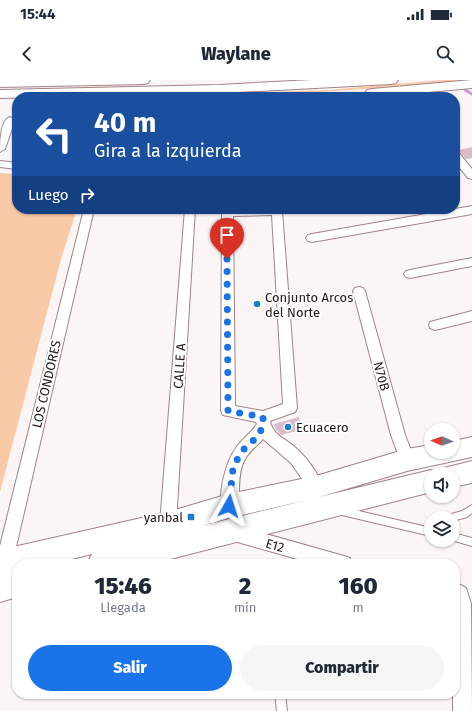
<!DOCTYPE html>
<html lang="es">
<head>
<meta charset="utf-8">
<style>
	:root { --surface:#fff; --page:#f6f6f7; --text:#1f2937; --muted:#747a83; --accent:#1a73e8 }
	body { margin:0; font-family:"Fira Sans",sans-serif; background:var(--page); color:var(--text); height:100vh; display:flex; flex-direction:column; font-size:15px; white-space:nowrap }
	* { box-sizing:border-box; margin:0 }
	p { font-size:13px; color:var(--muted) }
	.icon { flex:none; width:22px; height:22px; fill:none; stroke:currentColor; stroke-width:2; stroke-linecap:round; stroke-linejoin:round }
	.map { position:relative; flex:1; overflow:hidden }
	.details { position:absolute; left:12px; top:479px; width:448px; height:140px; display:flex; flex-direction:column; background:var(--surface); border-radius:16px; box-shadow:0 1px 3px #0004 }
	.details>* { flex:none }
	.hud { position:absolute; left:12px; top:12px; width:448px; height:122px; border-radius:16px; box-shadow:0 1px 3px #0004; background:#1a4fa0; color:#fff; overflow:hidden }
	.needle { width:26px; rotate:272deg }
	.fabs { position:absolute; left:424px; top:343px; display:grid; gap:8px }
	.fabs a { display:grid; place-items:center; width:36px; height:36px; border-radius:50%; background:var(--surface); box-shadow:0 1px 3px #0004; font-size:20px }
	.pin { position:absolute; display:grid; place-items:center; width:34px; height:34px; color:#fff; margin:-41px -17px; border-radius:50% 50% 50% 0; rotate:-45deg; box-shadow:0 0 4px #0007 }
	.pin .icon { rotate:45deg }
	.me { position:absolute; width:44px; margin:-22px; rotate:6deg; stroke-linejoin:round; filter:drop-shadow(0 0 3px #0008) }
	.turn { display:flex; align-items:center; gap:14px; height:84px; padding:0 16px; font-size:18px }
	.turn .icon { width:52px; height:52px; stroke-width:2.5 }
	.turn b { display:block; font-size:28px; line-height:34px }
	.then { display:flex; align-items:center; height:38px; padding:0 16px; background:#0003; gap:8px; font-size:15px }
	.eta { display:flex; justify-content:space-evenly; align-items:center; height:68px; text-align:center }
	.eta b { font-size:24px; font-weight:800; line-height:28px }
	.primary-button { display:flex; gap:8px; margin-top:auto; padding:8px 16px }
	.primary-button a { flex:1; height:46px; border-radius:24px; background:var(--accent); color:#fff; font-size:16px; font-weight:800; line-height:46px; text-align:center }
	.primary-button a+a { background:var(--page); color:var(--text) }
	.status { display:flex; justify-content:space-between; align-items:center; height:28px; padding:0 20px; background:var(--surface); direction:ltr }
	.status svg { height:11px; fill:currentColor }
	header { display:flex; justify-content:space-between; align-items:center; height:52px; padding:0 16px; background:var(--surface); font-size:18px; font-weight:800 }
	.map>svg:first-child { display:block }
	.green { fill:#fac9a7 }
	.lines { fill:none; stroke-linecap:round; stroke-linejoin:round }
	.stream { stroke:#ce98db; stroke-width:3 }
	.building { fill:#d9bccc }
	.lane-casing { stroke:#a28287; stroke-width:2 }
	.street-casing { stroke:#a28287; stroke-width:2 }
	.secondary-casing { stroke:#a28287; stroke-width:2 }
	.primary-casing { stroke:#a28287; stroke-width:2 }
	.highway-casing { stroke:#a28287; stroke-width:2 }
	.lane { fill:#fff; fill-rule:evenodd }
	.street { fill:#fff; fill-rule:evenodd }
	.secondary { fill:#fff; fill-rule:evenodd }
	.primary { fill:#fff; fill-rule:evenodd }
	.highway { fill:#fff; fill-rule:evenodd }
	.route { stroke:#1a73e8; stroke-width:7; stroke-dasharray:0 12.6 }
	.poi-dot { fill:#177fca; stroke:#fff; stroke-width:1.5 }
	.labels { text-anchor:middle; stroke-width:4; stroke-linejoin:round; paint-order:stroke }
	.poi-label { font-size:13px; fill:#231719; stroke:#fff; text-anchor:start }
	.street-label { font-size:13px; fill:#231719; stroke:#fff }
</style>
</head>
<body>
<div class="status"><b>15:44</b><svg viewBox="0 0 49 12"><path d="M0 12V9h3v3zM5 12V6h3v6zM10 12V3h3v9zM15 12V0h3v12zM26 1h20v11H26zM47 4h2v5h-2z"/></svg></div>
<header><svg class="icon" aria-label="back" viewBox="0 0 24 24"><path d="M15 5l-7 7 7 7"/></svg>Waylane<svg class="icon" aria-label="search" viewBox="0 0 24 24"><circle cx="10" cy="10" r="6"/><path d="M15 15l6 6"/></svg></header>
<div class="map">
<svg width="472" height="631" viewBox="0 0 472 631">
	<rect width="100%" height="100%" fill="#fcf5f6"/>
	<!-- green -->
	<g class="green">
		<path d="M443,0H468C354,12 238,17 123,17L327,10Z"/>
		<path d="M0,93L17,94V129H77L61,179L0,412Z"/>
	</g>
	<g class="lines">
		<!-- stream -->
		<path class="stream" d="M465,10L472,14"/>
	</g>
	<!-- building -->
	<g class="building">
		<path d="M472,67V78L466,79L460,72L455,71Z"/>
		<path d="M299,337L301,350L281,355L275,348L274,344Z"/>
	</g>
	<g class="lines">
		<defs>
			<g id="lane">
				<path d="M472,425V433L467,437L453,441V438H447L448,435L462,431Z"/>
				<path d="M342,427L431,448V456L342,435L339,434L338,431L339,428Z"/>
				<path d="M453,453L472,458V466L451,460H453Z"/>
				<path d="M275,614H285L287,631H277Z"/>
			</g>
			<g id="street">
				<path d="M10,37L15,40L5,69L0,72C0,63 0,40 10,37Z"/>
				<path d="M455,72L459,73L472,89V99L468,98L455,82Z"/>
				<path d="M0,81L17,83V89L0,87Z"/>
				<path d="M472,126V134L312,162L308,161L306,158L308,155L312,154Z"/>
				<path d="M84,129H94L13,480L11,486L5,488L0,486V466Z"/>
				<path d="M185,129H195L176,444L174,449L168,452L162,449L160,444Z"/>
				<path d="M227,129H281L282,131L297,328L295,332L270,341C273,356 287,359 297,369C308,379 318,394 324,407L321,412L316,414L311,412L291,383L263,359C257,366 248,372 244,381C236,396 242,416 235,431L229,433L223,431C217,416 226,381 236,368C242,359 251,353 257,344L256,342L223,335L221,331L222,133L223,130ZM272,135L283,324L263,331L235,326L233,136Z"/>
				<path d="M472,178V186L410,198L406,197L404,194L406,191L410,190Z"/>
				<path d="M359,207L363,208L365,211L405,355L415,380L412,385L407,387L402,385L391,355L353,211L355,208Z"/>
				<path d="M472,231V241L435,250L430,248L429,245L430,242Z"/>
				<path d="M234,445L344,476L350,478L352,484H315L234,461L228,459L226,453L228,447Z"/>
				<path d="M455,502L466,508L471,524L472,631H453V614H455Z"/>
			</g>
			<path id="secondary" d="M0,0H150L148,3L144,4L0,7Z"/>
			<g id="primary">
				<path d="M472,357V377L407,391L319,417L431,390L440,394H431V412L151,484H87L92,474L51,484H17V517L0,522V470L168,432L229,414L316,396L407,369L431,365V372H453V361ZM307,420L201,446L229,438Z"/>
				<path d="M472,381V403L453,407V394H442L444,388Z"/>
			</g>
			<g id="highway">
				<path d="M312,0H398L396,3L391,4L219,13L0,18V10L219,5Z"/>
				<path d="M472,0V8L374,17L367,16L365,13L367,10L372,9Z"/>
			</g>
		</defs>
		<!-- lane casing -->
		<use href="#lane" class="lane-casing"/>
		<!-- street casing -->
		<use href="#street" class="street-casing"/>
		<!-- secondary casing -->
		<use href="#secondary" class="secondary-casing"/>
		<!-- primary casing -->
		<use href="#primary" class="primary-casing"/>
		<!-- highway casing -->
		<use href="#highway" class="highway-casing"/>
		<!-- lane -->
		<use href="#lane" class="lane"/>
		<!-- street -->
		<use href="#street" class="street"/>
		<!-- secondary -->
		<use href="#secondary" class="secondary"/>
		<!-- primary -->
		<use href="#primary" class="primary"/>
		<!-- highway -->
		<use href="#highway" class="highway"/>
	</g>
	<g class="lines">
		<!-- route -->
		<path class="route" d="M227,179L228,331L263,337V346L258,356L241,372L233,388L229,426"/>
	</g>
	<!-- markers -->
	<g class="poi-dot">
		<circle cx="257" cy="224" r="4"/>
		<circle cx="288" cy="347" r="4"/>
		<rect x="187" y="433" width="8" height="8" rx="2"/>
	</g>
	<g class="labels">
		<!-- poi labels -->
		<g class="poi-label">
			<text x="265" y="222">Conjunto Arcos<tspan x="265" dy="15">del Norte</tspan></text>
			<text x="296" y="352">Ecuacero</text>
			<text x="183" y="442" text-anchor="end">yanbal</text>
		</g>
		<!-- street labels -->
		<g class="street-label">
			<text transform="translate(179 286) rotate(-86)" y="5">CALLE A</text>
			<text transform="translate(382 296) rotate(75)" y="5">N70B</text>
			<text transform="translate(46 304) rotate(-77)" y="5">LOS CONDORES</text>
			<text transform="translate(275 465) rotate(16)" y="5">E12</text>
		</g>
	</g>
</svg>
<div class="fabs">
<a><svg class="needle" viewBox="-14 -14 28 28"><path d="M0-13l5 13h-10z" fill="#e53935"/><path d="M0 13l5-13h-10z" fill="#747a83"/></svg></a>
<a><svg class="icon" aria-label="sound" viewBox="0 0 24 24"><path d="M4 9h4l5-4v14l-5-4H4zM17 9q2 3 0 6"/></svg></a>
<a><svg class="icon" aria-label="layers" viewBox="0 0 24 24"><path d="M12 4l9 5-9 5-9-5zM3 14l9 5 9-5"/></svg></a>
</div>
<div class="pin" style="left:227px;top:179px;background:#d93025"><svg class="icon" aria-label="arrive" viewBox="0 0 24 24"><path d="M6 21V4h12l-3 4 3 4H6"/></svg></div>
<svg class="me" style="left:229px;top:426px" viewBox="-20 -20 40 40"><path d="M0-17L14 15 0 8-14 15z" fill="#1a73e8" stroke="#fff" stroke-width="4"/></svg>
<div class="hud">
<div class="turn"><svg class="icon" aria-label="left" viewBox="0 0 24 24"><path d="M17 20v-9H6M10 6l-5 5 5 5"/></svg><div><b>40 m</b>Gira a la izquierda</div></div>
<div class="then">Luego<svg class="icon" aria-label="right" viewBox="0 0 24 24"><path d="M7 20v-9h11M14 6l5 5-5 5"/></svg></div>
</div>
<section class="details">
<div class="eta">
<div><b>15:46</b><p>Llegada</p></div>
<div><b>2</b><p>min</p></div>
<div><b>160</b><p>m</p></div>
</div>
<div class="primary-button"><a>Salir</a><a>Compartir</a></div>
</section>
</div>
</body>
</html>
